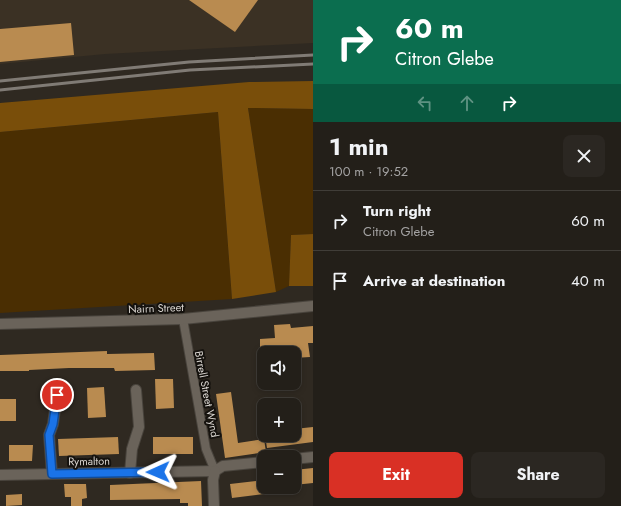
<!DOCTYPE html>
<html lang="en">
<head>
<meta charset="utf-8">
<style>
	:root { --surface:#231f19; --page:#2b2722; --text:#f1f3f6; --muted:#a3a2a2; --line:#403d38; --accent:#d93025 }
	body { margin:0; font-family:Jost,sans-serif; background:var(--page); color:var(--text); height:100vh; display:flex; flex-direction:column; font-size:15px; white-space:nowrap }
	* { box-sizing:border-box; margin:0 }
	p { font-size:13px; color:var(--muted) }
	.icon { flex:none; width:22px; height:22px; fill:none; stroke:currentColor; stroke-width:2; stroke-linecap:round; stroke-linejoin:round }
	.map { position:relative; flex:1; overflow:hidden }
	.panel { display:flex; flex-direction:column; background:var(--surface); width:308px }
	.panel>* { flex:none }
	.banner { background:#0b6e4f; color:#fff; overflow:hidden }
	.buttons { position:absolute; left:257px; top:346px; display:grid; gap:8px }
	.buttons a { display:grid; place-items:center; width:44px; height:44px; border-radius:8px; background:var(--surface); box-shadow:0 2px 6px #0003,0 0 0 1px var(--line); font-size:20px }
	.pin { position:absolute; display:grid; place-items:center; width:34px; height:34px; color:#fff; margin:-17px; border:2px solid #fff; border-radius:50%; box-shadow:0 1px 4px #0007 }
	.me { position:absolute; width:44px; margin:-22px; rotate:269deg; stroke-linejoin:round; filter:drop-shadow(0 0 3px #0008) }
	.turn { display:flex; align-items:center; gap:14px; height:84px; padding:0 16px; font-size:18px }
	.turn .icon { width:52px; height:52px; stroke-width:2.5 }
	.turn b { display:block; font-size:28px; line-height:34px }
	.lanes { display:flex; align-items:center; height:38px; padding:0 16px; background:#0003; justify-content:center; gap:20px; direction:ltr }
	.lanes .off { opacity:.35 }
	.round { display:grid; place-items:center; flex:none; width:42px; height:42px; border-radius:8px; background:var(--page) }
	.summary { display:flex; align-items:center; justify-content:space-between; height:68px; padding:0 16px }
	h1 { font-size:24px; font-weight:700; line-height:30px }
	.primary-button { display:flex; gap:8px; margin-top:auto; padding:8px 16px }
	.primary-button a { flex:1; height:46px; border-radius:8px; background:var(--accent); color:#fff; font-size:16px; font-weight:700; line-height:46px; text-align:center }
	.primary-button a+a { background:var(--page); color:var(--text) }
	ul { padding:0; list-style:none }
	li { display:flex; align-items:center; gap:12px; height:60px; padding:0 16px; border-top:1px solid var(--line) }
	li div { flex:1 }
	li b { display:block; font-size:15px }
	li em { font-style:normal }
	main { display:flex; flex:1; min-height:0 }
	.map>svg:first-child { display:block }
	.built { fill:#3b3124 }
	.green { fill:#4a2e02 }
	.forest { fill:#794e0a }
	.building { fill:#b98b50 }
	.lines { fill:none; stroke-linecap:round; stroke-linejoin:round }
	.pedestrian-casing { stroke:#49443d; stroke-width:10 }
	.minor-casing { stroke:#49443d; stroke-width:12 }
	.secondary-casing { stroke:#49443d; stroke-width:12 }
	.pedestrian { stroke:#6a635a; stroke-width:8 }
	.minor { stroke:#6a635a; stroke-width:10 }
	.secondary { stroke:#6a635a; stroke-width:10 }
	.rail { stroke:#807b75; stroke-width:3 }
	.route-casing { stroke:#114b97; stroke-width:10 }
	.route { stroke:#1a73e8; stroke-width:7 }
	.labels { text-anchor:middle; stroke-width:4; stroke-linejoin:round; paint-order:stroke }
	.street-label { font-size:11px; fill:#d9d5d0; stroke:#15120e }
</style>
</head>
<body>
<main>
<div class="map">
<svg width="313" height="506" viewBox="0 0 313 506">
	<rect width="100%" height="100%" fill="#2f2921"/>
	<!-- built -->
	<path class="built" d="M0,0H313V43L105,54L0,64Z"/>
	<!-- green -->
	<g class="green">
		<path d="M248,108L313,109V234L291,235L289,286L276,292Z"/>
		<path d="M218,112L232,299L0,313V132Z"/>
	</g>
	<!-- forest -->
	<g class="forest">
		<path d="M313,81V109L248,108L276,292L232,299L218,112L0,132V103L249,82Z"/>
		<path d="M313,234V286H289L291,235Z"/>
	</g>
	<!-- building -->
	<g class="building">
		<path d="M189,0H258L235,32Z"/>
		<path d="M71,23L74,55L0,62V29Z"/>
		<path d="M290,324L291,328L313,326V343H308L310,357L294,358V353H260V339L275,338L274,325Z"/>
		<path d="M107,351V354L154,353L155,370L115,371L114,368H69L29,370V371H0V355Z"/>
		<path d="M155,379H173L174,408L156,409Z"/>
		<path d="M104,387L106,417L88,418L87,388Z"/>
		<path d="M231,392L238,443L264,439L266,452L225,458L216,394Z"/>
		<rect x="0" y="399" width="16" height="22"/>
		<path d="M313,427V442L267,448L265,435H294V429Z"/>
		<path d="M118,437L119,454L59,456L58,439Z"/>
		<rect x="153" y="437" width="40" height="17"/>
		<path d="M9,445H33L32,461H9Z"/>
		<path d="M313,468V483L294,485V470Z"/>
		<path d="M264,480V494L232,498L230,484Z"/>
		<path d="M201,481L202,506H188V503H180V499L110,500V485Z"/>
		<path d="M64,484H86L87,498L82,499V506H71V497H65Z"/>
		<path d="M22,494V505L6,506V495Z"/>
	</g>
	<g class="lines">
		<defs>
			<path id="pedestrian" d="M183,319L206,449L215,471"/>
			<g id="minor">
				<path d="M294,459L313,457"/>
				<path d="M215,471L223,466L264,462"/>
				<path d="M130,473L132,449L139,427L136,390"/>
				<path d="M52,474L49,435L53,424L57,395"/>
				<path d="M0,475L215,471"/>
				<path d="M214,506L213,480L215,471"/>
			</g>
			<path id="secondary" d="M0,324L183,319L313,306"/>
		</defs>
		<!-- pedestrian casing -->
		<use href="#pedestrian" class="pedestrian-casing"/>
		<!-- minor casing -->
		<use href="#minor" class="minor-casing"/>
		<!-- secondary casing -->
		<use href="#secondary" class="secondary-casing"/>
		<!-- pedestrian -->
		<use href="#pedestrian" class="pedestrian"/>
		<!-- minor -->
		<use href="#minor" class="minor"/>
		<!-- secondary -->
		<use href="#secondary" class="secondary"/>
		<!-- rail -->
		<g class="rail">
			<path d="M0,81L189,62L313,55"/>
			<path d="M0,90L190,70L313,64"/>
		</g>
	</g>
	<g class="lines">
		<defs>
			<path id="route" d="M57,395L53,424L49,435L52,474L158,472"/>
		</defs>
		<!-- route casing -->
		<use href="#route" class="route-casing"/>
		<!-- route -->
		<use href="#route" class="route"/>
	</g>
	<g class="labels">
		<!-- street labels -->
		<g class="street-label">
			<text transform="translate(156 308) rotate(-2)" y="4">Nairn Street</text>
			<text transform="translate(207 394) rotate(79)" y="4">Birrell Street Wynd</text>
			<text transform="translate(89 461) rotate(-1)" y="4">Rymalton</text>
		</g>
	</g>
</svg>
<div class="buttons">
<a><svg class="icon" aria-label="sound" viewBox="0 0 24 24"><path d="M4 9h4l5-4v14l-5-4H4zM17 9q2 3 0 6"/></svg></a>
<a>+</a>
<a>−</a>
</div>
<div class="pin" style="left:57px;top:395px;background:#d93025"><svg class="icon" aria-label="arrive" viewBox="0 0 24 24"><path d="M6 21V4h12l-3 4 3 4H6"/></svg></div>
<svg class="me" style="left:158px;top:472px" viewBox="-20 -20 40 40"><path d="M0-17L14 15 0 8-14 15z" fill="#1a73e8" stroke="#fff" stroke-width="4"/></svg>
</div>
<section class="panel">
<div class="banner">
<div class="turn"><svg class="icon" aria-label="right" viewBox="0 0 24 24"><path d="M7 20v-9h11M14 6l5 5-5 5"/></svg><div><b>60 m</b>Citron Glebe</div></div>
<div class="lanes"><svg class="icon off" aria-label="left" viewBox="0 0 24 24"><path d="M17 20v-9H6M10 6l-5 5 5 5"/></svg><svg class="icon off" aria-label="ahead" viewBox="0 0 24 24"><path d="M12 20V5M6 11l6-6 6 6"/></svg><svg class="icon" aria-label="right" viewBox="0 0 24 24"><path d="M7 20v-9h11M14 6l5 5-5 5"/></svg></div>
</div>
<div class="summary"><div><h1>1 min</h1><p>100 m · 19:52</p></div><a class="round"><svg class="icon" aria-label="close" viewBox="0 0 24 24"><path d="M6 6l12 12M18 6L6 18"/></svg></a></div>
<ul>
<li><svg class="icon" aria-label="right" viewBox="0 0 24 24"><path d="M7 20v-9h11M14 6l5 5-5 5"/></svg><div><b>Turn right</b><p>Citron Glebe</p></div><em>60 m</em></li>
<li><svg class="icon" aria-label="arrive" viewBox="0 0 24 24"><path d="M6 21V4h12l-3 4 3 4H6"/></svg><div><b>Arrive at destination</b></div><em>40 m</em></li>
</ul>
<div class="primary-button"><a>Exit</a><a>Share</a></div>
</section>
</main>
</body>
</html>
